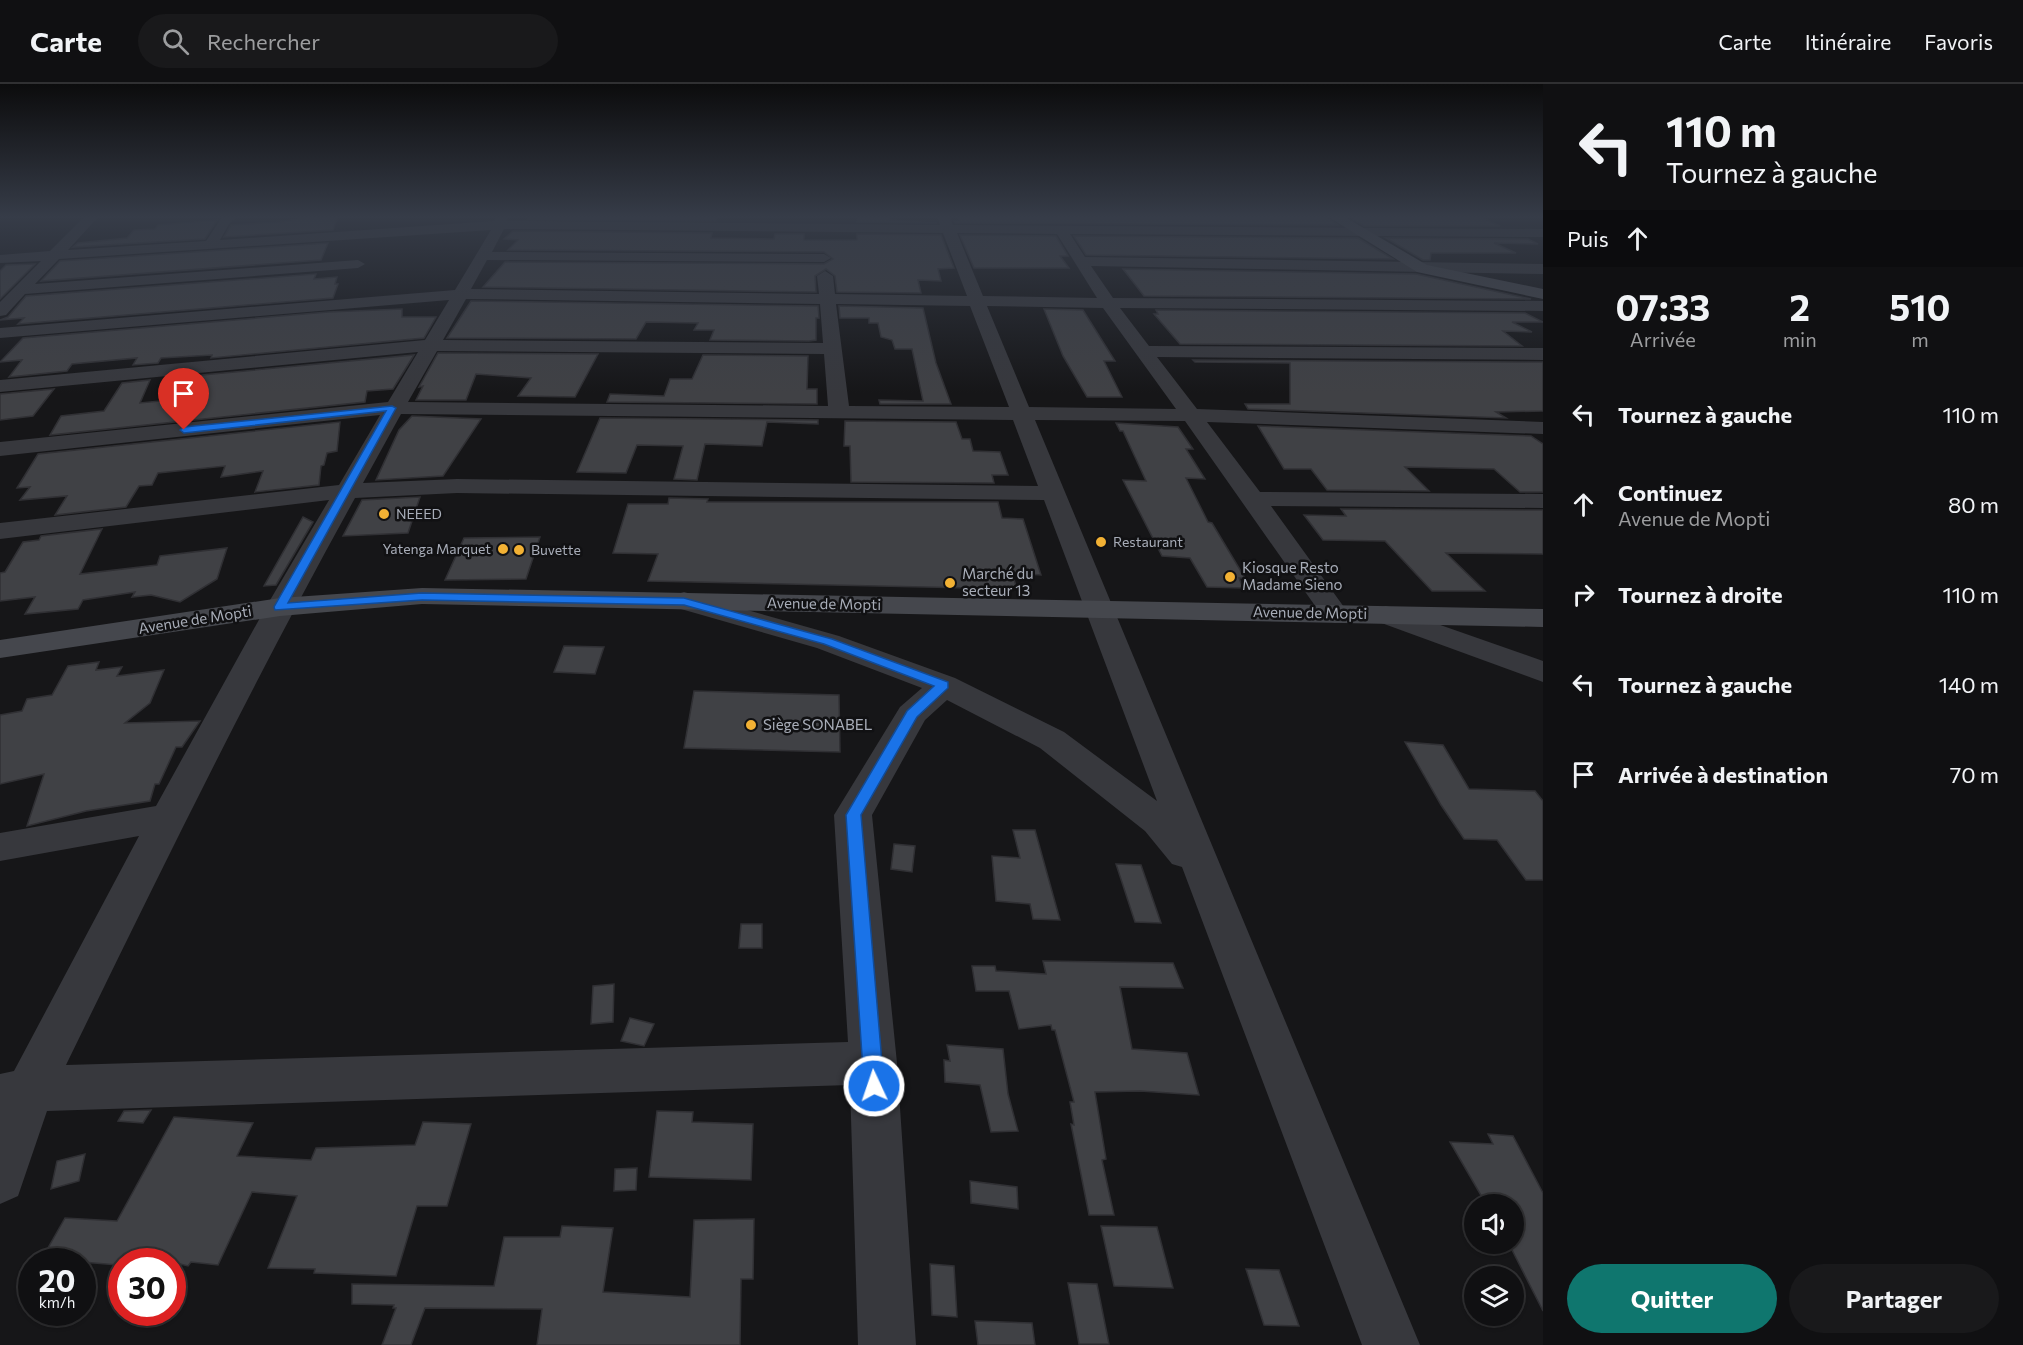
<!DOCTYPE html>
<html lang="fr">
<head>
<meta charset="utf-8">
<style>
	:root { --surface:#101012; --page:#19191b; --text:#f1f3f6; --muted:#9c9d9f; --line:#303032; --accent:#0f766e }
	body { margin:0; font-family:Commissioner,sans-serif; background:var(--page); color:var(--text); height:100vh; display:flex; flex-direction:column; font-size:22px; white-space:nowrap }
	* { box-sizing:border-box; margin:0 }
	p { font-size:20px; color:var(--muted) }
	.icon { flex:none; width:33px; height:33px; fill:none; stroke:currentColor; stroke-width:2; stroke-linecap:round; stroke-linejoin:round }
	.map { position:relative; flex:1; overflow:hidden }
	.drawer { display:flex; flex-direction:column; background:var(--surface); width:480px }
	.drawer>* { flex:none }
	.banner { background:#101012; color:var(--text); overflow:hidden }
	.tools { position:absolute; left:1464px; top:1110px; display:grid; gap:12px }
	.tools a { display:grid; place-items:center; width:60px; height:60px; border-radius:50%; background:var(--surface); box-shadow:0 2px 4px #0004,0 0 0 2px var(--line); font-size:30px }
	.speed { position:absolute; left:18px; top:1164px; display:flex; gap:12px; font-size:30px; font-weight:700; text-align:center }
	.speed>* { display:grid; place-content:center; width:78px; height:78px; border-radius:50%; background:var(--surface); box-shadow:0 2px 4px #0004,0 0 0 2px var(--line); line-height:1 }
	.speed small { font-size:15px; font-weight:400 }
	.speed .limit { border:9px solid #d22; background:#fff; color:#111 }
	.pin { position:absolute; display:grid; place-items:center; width:51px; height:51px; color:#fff; margin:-62px -26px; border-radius:50% 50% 50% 0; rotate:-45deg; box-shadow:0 0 6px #0007 }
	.pin .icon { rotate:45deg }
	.me { position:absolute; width:66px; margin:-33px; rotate:357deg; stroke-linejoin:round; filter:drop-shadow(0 0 4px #0008) }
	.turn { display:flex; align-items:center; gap:21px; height:126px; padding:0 24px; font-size:27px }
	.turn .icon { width:78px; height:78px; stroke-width:2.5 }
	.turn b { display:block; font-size:42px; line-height:51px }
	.then { display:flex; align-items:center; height:57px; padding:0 24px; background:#0003; gap:12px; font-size:22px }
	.eta { display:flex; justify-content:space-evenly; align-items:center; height:102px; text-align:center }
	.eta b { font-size:36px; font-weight:700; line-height:42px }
	.cta { display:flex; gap:12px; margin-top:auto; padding:12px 24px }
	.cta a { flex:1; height:69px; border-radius:36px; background:var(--accent); color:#fff; font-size:24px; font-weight:700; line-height:69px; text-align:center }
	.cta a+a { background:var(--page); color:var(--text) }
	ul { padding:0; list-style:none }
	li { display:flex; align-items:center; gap:18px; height:90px; padding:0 24px }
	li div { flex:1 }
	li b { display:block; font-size:22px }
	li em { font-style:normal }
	header { display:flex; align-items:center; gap:36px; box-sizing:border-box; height:84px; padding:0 30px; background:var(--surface); border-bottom:2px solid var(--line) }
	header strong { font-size:28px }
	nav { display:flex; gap:33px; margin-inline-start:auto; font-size:21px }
	.search { width:420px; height:54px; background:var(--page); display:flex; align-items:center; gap:15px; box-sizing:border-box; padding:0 21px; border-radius:33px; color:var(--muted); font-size:22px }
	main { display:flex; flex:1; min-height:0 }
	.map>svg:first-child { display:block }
	.building { fill:#404145; stroke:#303034; stroke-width:1.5 }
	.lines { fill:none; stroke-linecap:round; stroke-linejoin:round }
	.street { fill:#37383d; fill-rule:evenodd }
	.secondary { fill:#45474d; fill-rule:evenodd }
	.route { fill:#1a73e8; stroke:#114b97; stroke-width:1.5 }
	.poi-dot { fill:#f2b134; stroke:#111113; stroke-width:2 }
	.labels { text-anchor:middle; stroke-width:5; stroke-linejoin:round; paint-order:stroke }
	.far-poi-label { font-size:14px; fill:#a8adb8; stroke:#111113; text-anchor:start }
	.poi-label { font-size:15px; fill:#a8adb8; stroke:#111113; text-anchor:start }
	.street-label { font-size:15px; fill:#a8adb8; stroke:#111113 }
</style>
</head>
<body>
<header>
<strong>Carte</strong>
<div class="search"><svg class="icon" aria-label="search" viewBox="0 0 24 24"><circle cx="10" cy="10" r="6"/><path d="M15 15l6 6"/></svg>Rechercher</div>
<nav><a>Carte</a><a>Itinéraire</a><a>Favoris</a></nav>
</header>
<main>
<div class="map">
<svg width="1543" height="1261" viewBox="0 0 1543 1261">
	<rect width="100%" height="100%" fill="#161618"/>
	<!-- building -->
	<g class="building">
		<path d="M314,132H338L333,146L224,153L231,141L280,138Z"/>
		<path d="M550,132H655L717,133L716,137L527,135Z"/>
		<path d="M857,132H890V136L937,139L857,138Z"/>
		<path d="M1110,132H1325L1338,141L955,139L954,137H960L958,133Z"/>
		<path d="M1348,132H1478L1500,142H1364Z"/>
		<path d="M217,136L205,155L73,163L78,159L127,154L134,146L155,145L158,141Z"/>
		<path d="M513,147L712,149L711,154L772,155H774L775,150H804V156H857V150L941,151L954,184L938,185L941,197L918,196L921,209L837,208L835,192L826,185L815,192L816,208L483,203L505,178L824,180L833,175L824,168L508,166L518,156L504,155Z"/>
		<path d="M960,151L1056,152L1068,172H1060L1069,184H974Z"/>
		<path d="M1074,152L1358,154L1393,175L1086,171Z"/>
		<path d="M1386,154L1528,155L1538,160L1494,159L1516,169H1431L1430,176H1423Z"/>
		<path d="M328,159L321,176L41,197L60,177Z"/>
		<path d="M35,180L0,215V187L6,181Z"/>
		<path d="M1123,185L1416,190L1531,215L1144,212Z"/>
		<path d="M316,190L314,195L337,193L335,200H338L333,214L18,240L24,234L0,236L8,233L26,212Z"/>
		<path d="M471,217L818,222L819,234H816V256L809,257L710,256L714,246H694L698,239L646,238L636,255L447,254Z"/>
		<path d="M839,222L923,224L936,279L951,320H880L879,316L923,317L912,265H895L892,256L881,253L878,239H869V234H840Z"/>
		<path d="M402,225V233H436L424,254L211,274L212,271L161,274L158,279L133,281L137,274L72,280L67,287L9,293L22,276L0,278L23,254L328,228Z"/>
		<path d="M1044,225L1083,226L1115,277H1104L1122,313H1087L1063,272Z"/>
		<path d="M1156,226L1525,229L1543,238H1512L1532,248L1503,247L1522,262L1180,260L1154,230H1158Z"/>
		<path d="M438,269L598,270L575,313L518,312L531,294L476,290L466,316H416L423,302L419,303Z"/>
		<path d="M414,271L393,305L367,307L365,318L50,351L61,332L104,327L122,299L150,296L140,319L191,314L202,291Z"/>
		<path d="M703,271L808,272L807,305H817V320L607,318L610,310L664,312L670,295H692Z"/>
		<path d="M1193,276L1543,278V327L1496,328L1506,334L1248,325L1245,320H1290V279L1195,278Z"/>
		<path d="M54,305L33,332L0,336V310Z"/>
		<path d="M412,332L481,335L443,392L376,396L399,346Z"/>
		<path d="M600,334L818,336V340L767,338L762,362L705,360L697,396L674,395L683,362L637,361L626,389L577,388Z"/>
		<path d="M845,337L956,338L962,355H970L973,367L1000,368L1008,391H992L994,399L851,398L850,362H844Z"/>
		<path d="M340,338L337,367L327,369L324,381L321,382L319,401L255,408L263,387L221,393L225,382L158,389L152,401L139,402L126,423L55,431L67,412L20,416L30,403L17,404L38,370Z"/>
		<path d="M1116,339L1178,343L1193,365H1186L1205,395L1186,394L1208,438L1212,439L1245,494H1239L1243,504L1207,503L1190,474L1162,472L1123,396L1146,397L1123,347H1120Z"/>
		<path d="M1258,342L1531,352L1543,360V408H1520L1494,385L1405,383L1429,407L1327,406L1311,385H1284Z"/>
		<path d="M420,413L408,449L343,452L362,416Z"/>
		<path d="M669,414L708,415L707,418H998L1002,434L1023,435L1041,491L1012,489L1017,505L648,497L658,470L613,469L628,420H668Z"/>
		<path d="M1341,425L1543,426V470L1446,469L1485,507H1432L1385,457L1323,456L1304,431L1346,432Z"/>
		<path d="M303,433L313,438L276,501L264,502Z"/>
		<path d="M102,445L80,490L157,481L160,472L227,464L217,495L180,518L151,511L132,513L135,508L83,516L78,525L25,530L35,513L0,517V489L5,488L23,458L39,456L41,452Z"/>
		<path d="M540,453L526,495L445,496L464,454Z"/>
		<path d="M564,562L604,563L595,590L554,588Z"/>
		<path d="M99,578L96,586L122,583L117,592L164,586L150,619L125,639L200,637L182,663H176L159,700H155L150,717L86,727L27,742L44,690L0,700V631L22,627L27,615L52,611L68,582Z"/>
		<path d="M694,607L839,611L840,668L684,664Z"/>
		<path d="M1405,658L1443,661L1469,705L1535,707L1543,717V796H1526L1497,756L1464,755L1441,721Z"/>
		<path d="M1013,746H1035L1060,836L1033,835L1030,820L996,817L992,772L1020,774Z"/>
		<path d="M894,760L915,762L912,788L891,785Z"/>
		<path d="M1116,780L1141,781L1161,839L1135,838Z"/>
		<path d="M741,840H762V864H739Z"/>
		<path d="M1043,877L1173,879L1183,904L1120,903L1132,965L1187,969L1199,1011L1140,1007L1095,1008L1106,1075L1102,1076L1114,1131H1089L1071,1040L1074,1041L1070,1018H1074L1055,946H1052L1051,941L1019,945L1009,907H976L972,882H995L996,887L1046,890Z"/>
		<path d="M614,900L613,938L591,940L593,902Z"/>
		<path d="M630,934L654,940L644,962L621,957Z"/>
		<path d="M947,961L1003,965L1008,1010L1018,1047L991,1048L980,1001L945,998L944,976L950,977Z"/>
		<path d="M151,1026L143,1039L118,1037L124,1027Z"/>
		<path d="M657,1027L693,1028L692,1038L753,1040L751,1096L649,1093Z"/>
		<path d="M174,1033L253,1039L237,1072L311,1076L316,1064L415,1061L423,1038L471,1040L447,1122H417L396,1192L314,1189L315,1185L268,1184L297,1112L252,1108L218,1181L191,1178L188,1182L172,1178H121L118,1181L82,1178H40L65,1134L117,1137Z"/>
		<path d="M1488,1050L1513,1052L1543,1109V1227L1509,1160H1514V1120H1486L1450,1058L1493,1060Z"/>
		<path d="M85,1070L79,1097L51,1105L57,1077Z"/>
		<path d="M637,1084L636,1106L614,1107L615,1085Z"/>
		<path d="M970,1097L1017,1103L1018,1125L971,1119Z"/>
		<path d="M754,1135L753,1195H741L740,1261H537L542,1225L425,1224L411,1261H382L396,1224H393L394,1221L352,1220V1200L494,1202L504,1153H560L562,1142L613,1144L603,1208L690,1213L694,1136Z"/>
		<path d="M1101,1142L1157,1143L1173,1204L1114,1202Z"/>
		<path d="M930,1180L954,1182L957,1233L932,1231Z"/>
		<path d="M1246,1185L1279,1186L1299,1242L1264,1241Z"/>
		<path d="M1068,1199L1097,1200L1109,1260H1079Z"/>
		<path d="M975,1237L1032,1239L1035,1261H978Z"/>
	</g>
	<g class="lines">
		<!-- street -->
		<g class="street">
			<path d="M85,132H99L68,166L206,157L223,132H238L229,140L220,156L494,137L495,132H508L507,137L940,141L937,132H950L953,141L1543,145V153L1070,150L1085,173L1543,180V190L1091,182L1113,214L1543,217V227L1120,224L1149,262L1543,264V276L1157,273L1197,325L1543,338V350L1207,338L1260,408L1543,410V424L1271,422L1349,530L1345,536L1335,539L1325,536L1185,337L1035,336L1420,1261H1362L1182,783L1172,780L1145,747L1040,664L947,616L925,636L872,731L897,979L916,1261H858L850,1001L47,1027L18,1112L0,1120V990L14,987L139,752L0,777V749L156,722L266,523L329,416L0,455V439L339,401L380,331L0,372V358L388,318L418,268L0,308V296L425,256L449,216L0,254V244L455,206L491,146L59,175L35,200L358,176L365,180L358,184L25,210L6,231L0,232V218L41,177L0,179V171L50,167ZM504,145L943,149L967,212L835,210L833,192L825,187L817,192L819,210L471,205L487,176L824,178L831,174L824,170L492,168ZM957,149L1057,150L1097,214L983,212ZM466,215L820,220L823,259L443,256ZM836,220L970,222L1009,323L849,322ZM987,222L1103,224L1176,325L1029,323ZM437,267L824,270L828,322L408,318ZM401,330L1013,336L1038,402L457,395L363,399ZM457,409L1044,416L1157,717L1064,648L955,594L839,552L684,508L674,511L670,517L674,523L817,564L922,604L900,623L834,731L848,958L66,981C159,790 252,600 355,414Z"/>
			<path d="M1386,522L1543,577V598L1376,537L1371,531L1376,525Z"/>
		</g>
		<!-- secondary -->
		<g class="secondary">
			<path d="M1327,132H1343L1427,181L1543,205V215L1417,188Z"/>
			<path d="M422,504L1543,525V543L422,520L280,532L0,574V556L280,514Z"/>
		</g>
	</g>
	<!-- sky -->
	<linearGradient id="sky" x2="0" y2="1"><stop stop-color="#0c0c0d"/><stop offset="0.43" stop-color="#363c48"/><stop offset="1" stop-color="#363c48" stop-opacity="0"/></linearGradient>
	<rect width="1543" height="309" fill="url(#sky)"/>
	<!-- route -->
	<path class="route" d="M392,322L396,324L288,519L422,509L684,514L832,555L948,598V604L917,633L861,731L884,1002L881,1009L874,1011L867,1009L864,1002L846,731L907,627L934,602L824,560L684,521L422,516L275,526L274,523L386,327L184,349L180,346L184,343Z"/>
	<!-- markers -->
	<g class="poi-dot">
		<circle cx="384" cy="430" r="6"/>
		<circle cx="1101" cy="458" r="6"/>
		<circle cx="503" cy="465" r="6"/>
		<circle cx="519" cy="466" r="6"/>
		<circle cx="1230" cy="493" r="6"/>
		<circle cx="950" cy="499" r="6"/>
		<circle cx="751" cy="641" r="6"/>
	</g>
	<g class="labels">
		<!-- far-poi labels -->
		<g class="far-poi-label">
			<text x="396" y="435">NEEED</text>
			<text x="1113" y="463">Restaurant</text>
			<text x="491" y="470" text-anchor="end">Yatenga Marquet</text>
			<text x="531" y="471">Buvette</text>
		</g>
		<!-- poi labels -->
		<g class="poi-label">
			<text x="1242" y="489">Kiosque Resto<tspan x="1242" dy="17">Madame Sieno</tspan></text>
			<text x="962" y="495">Marché du<tspan x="962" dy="17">secteur 13</tspan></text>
			<text x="763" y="646">Siège SONABEL</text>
		</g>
		<!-- street labels -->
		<g class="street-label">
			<text transform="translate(824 520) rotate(1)" y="5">Avenue de Mopti</text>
			<text transform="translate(1310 529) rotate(1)" y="5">Avenue de Mopti</text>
			<text transform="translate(195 536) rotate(-9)" y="5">Avenue de Mopti</text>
		</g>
	</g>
</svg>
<div class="tools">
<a><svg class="icon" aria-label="sound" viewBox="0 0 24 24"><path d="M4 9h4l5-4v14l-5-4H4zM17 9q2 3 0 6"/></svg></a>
<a><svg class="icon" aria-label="layers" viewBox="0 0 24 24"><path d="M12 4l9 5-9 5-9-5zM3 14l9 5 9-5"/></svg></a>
</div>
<div class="speed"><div>20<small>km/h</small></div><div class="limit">30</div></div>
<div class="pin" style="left:184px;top:346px;background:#d93025"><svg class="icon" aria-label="arrive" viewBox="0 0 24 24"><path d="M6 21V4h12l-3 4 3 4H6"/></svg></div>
<svg class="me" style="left:874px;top:1002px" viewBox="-20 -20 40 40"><circle r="17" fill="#1a73e8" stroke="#fff" stroke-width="3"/><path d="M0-11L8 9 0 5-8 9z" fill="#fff"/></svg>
</div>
<section class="drawer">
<div class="banner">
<div class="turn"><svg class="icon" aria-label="left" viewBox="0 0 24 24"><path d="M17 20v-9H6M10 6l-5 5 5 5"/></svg><div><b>110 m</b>Tournez à gauche</div></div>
<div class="then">Puis<svg class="icon" aria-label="ahead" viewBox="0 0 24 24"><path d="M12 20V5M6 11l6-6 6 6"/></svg></div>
</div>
<div class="eta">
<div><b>07:33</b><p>Arrivée</p></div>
<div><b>2</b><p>min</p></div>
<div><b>510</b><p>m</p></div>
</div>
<ul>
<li><svg class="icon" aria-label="left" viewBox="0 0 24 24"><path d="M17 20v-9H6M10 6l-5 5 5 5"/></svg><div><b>Tournez à gauche</b></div><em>110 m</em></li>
<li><svg class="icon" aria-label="ahead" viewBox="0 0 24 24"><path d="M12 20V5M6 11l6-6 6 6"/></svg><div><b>Continuez</b><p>Avenue de Mopti</p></div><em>80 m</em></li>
<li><svg class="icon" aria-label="right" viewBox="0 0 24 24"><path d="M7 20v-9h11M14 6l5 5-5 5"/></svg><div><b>Tournez à droite</b></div><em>110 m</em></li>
<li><svg class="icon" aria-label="left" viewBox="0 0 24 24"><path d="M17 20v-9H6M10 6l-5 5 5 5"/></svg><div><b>Tournez à gauche</b></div><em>140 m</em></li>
<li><svg class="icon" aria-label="arrive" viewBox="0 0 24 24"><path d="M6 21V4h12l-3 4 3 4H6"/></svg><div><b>Arrivée à destination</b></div><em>70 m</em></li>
</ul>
<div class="cta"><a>Quitter</a><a>Partager</a></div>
</section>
</main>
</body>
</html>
